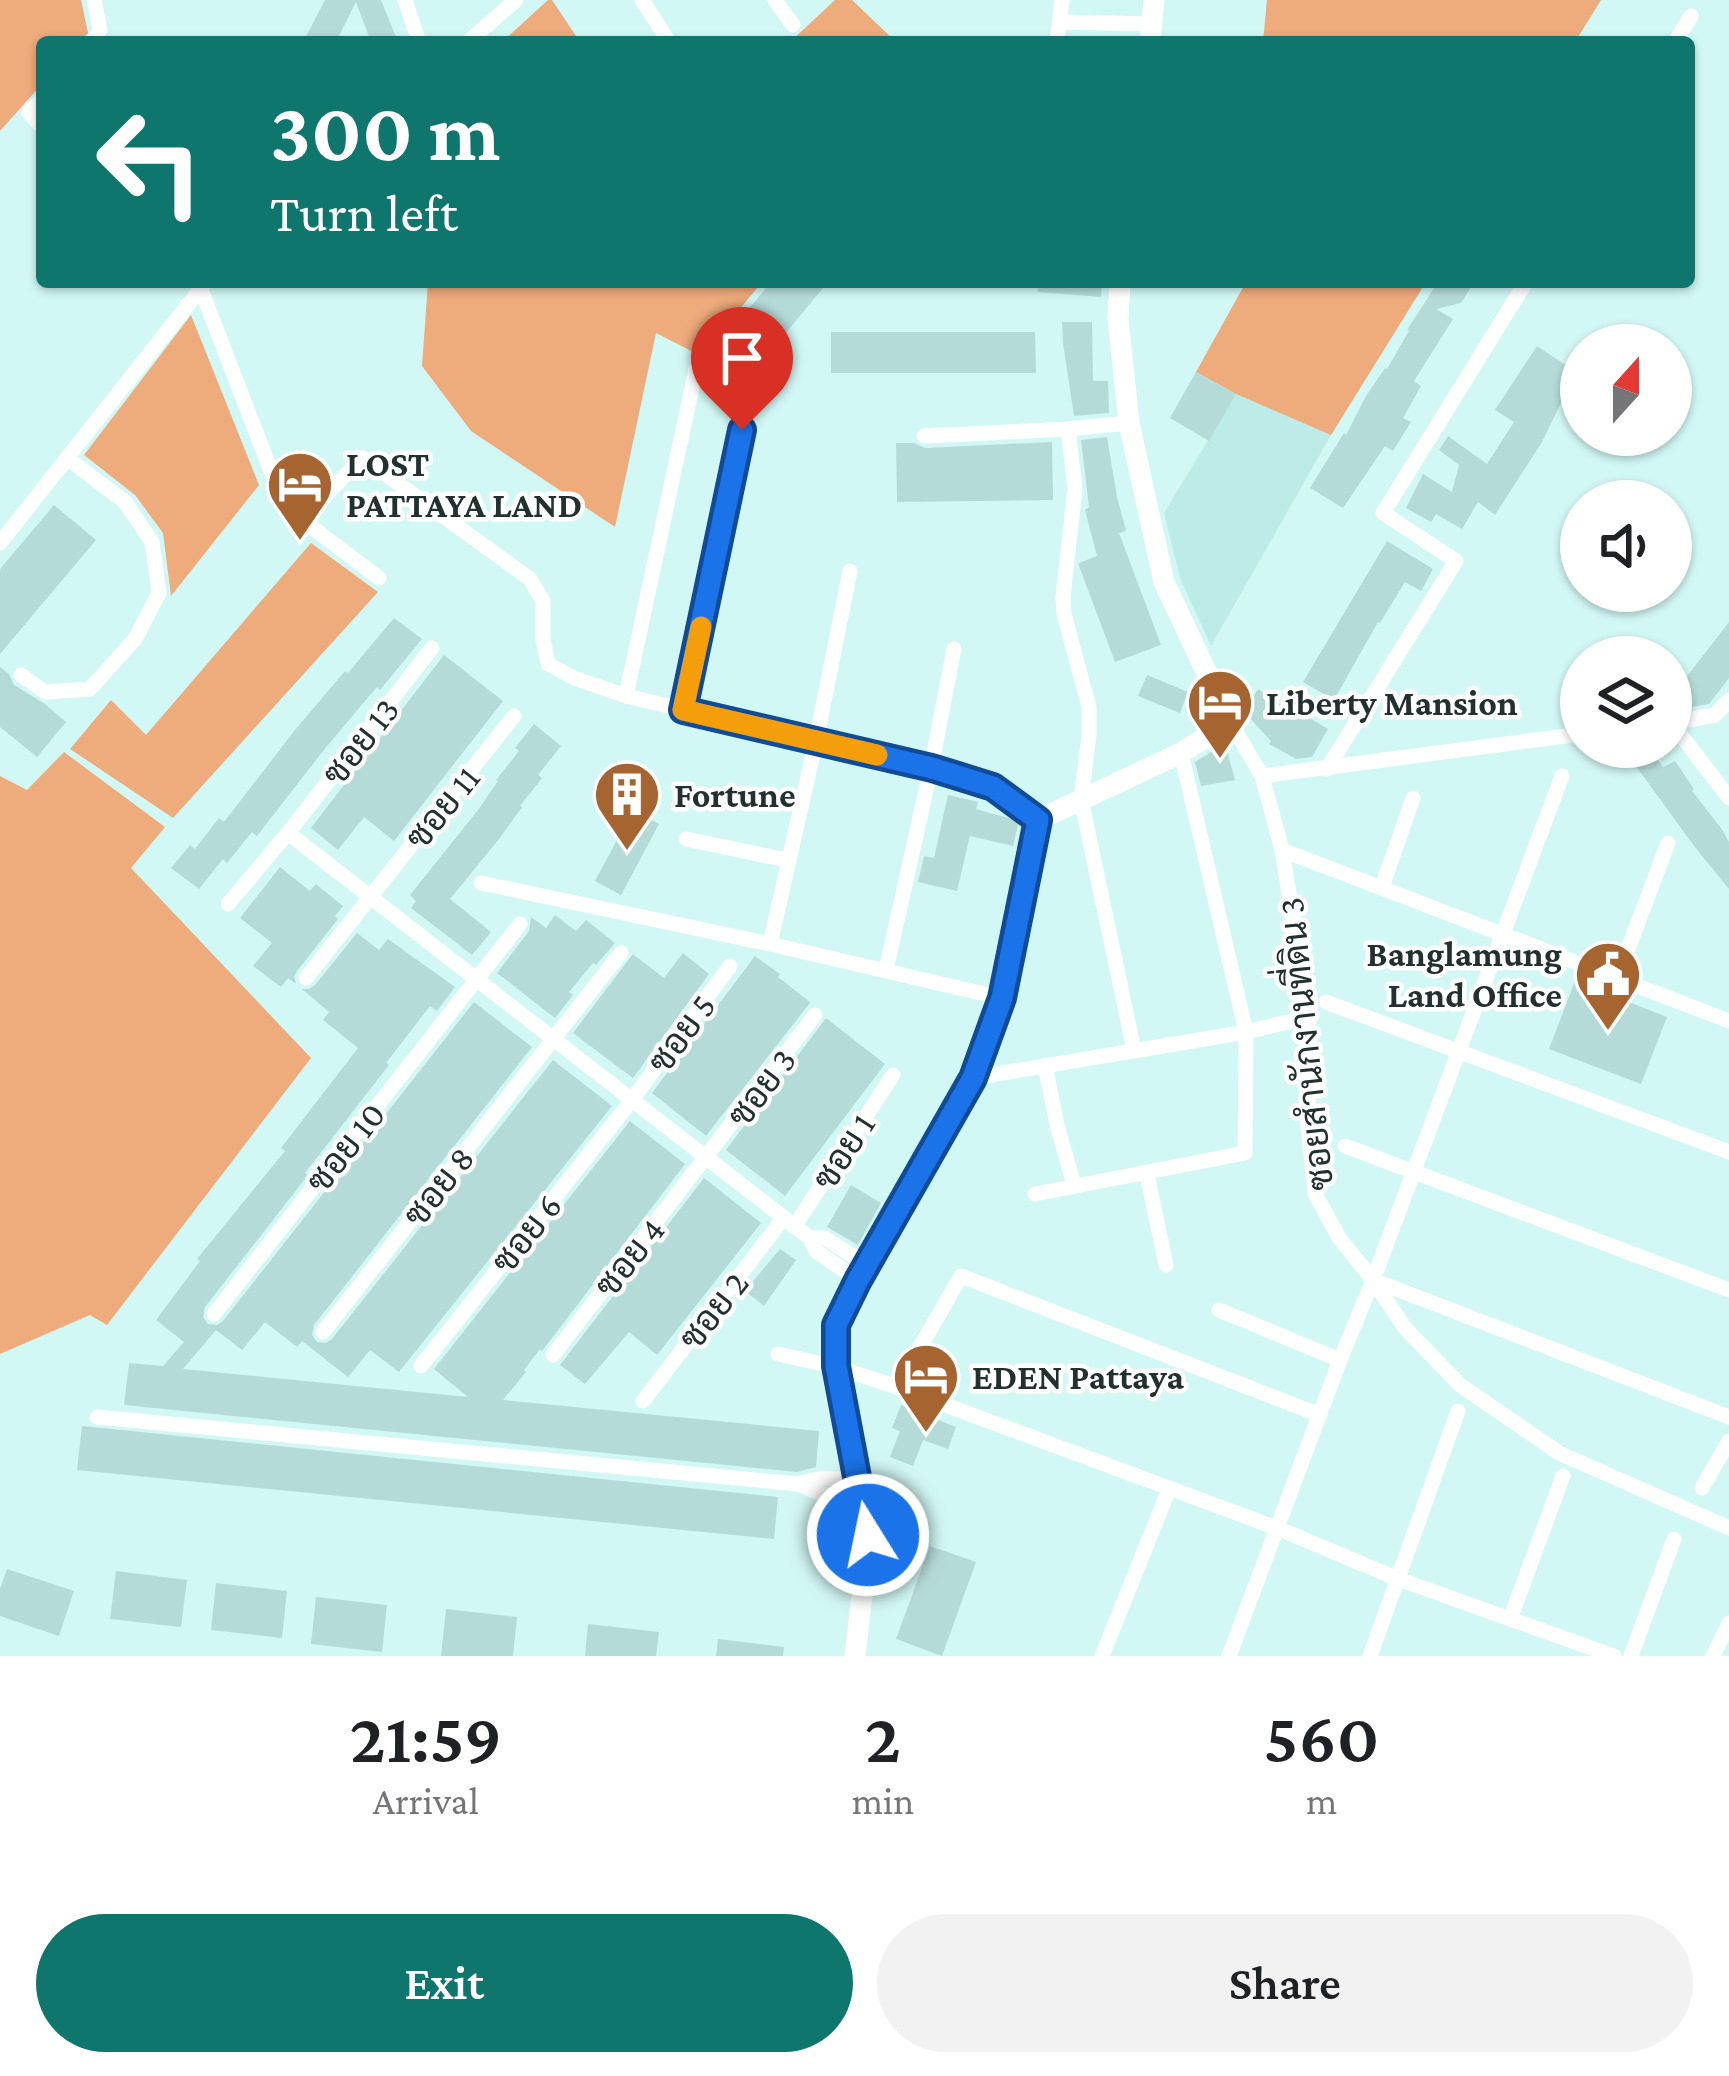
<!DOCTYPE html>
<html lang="en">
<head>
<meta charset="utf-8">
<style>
	:root { --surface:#fff; --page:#f2f2f2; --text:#202124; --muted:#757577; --accent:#0f766e }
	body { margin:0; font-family:"Crimson Pro",Sarabun,serif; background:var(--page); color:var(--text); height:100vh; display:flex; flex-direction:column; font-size:45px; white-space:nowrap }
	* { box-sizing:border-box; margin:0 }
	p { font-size:39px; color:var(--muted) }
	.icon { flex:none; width:66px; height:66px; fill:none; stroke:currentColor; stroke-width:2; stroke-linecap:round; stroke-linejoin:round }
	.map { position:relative; height:1656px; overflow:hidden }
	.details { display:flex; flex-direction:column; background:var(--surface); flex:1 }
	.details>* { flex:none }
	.top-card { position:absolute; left:36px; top:36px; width:1659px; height:252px; border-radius:12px; box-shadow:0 3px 9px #0004; background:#0f766e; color:#fff; overflow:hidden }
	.needle { width:78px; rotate:21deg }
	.controls { position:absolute; left:1560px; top:324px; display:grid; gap:24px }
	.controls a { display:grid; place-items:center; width:132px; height:132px; border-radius:50%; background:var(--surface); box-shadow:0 3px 9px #0004; font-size:60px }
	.pin { position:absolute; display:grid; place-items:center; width:102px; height:102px; color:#fff; margin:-123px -51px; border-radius:50% 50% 50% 0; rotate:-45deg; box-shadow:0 0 12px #0007 }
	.pin .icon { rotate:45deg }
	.me { position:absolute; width:132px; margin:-66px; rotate:350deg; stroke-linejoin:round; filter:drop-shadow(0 0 9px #0008) }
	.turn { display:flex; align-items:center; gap:42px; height:252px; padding:0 36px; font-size:54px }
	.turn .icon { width:156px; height:156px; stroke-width:2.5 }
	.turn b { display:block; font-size:84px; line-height:102px }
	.eta { display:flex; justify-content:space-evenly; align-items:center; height:204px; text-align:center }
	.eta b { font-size:72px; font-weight:600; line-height:84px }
	.cta { display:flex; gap:24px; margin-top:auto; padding:24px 36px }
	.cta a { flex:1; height:138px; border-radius:72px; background:var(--accent); color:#fff; font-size:48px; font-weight:600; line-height:138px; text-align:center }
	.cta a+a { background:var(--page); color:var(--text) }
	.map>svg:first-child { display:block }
	.built { fill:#bdebe7 }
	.green { fill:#eeab7c }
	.building { fill:#b5dbd8 }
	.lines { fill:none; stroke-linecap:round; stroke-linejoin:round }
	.street { stroke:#fff; stroke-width:15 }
	.secondary { stroke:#fff; stroke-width:21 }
	.route-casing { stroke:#114b97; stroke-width:30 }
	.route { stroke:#1a73e8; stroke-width:21 }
	.slow { stroke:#f59e0b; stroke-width:21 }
	.labels { text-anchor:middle; stroke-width:9; stroke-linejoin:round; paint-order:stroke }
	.poi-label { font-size:36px; font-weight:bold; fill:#223130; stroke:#fff; text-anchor:start }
	.street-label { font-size:36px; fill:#223130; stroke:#fff }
</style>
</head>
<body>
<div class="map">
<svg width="1729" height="1656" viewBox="0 0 1729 1656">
	<rect width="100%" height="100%" fill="#d2f8f5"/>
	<!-- built -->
	<path class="built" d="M1236,394L1331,435L1211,646L1180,578L1164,513Z"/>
	<!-- green -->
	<g class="green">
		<path d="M0,0H81L88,33L79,42H42V84L0,131Z"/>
		<path d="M548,0H552L580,42H502Z"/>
		<path d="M835,0H852L896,42H790Z"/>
		<path d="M1267,0H1601L1575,42H1263Z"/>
		<path d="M428,282H762L701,356L656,333L615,527L471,431L422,366Z"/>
		<path d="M1246,282H1426L1331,435L1236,394L1196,372Z"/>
		<path d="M191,315L259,485L171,596L163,533L135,495L84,455Z"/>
		<path d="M311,543L378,592L173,818L70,749L111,700L146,735Z"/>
		<path d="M64,752L165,827L131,868L311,1058L107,1325L90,1315L0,1354V776L27,790Z"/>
	</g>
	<!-- building -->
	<g class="building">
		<path d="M325,0H381L398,42H371L356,2L336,42H303Z"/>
		<path d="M771,282H828L751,375L717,348Z"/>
		<path d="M1039,282H1102L1101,297L1038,292Z"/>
		<path d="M1438,282H1474L1461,303L1436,309L1453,319L1414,381L1421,386L1403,418L1411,422L1393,451L1385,446L1343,508L1310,488L1344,433L1346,435L1366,396L1385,368L1387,369L1409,331L1407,330Z"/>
		<path d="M1062,322H1092L1093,381H1108L1109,413L1074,416L1063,343Z"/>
		<path d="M831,332H1035L1036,373H831Z"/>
		<path d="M1537,346L1579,374L1564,397L1542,442L1495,515L1478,502L1462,529L1436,514L1431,522L1406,508L1423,474L1452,492L1459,465L1439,450L1448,436L1487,464L1514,422L1495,410Z"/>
		<path d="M1196,372L1236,394L1209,441L1170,418Z"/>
		<path d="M1107,437L1117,497L1126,531L1119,533L1161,645L1115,662L1079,566V563L1097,556L1085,510L1089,507L1081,440Z"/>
		<path d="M1052,442L1053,500L897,502L896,443H914L925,448Z"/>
		<path d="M54,505L96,540L0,654V569Z"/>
		<path d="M1387,541L1433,569L1421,591L1405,582L1380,623L1378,622L1334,700L1303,682Z"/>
		<path d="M394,618L422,639L380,690L377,687L327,746L257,836L252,832L227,863L223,859L199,889L171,868L190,845L195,849L219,818L224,822L295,730L345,671L348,673Z"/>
		<path d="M1729,622V678L1709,704L1687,708L1671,697Z"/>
		<path d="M444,655L503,701L394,841L364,817L338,850L311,828Z"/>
		<path d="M0,667L9,674L14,685L45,704L66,722L37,757L0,727Z"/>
		<path d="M1147,675L1188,692L1180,713L1138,696Z"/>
		<path d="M1258,689L1289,710L1291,707L1328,729L1312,757L1296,759L1269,744L1271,741L1244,712Z"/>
		<path d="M534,724L561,746L538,775L542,778L520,806L522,807L499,839L450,899L491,932L472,955L411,908L416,901L410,895L478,810L498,781L496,780L519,751L515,748Z"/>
		<path d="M1225,743L1235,780L1201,786L1195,762Z"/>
		<path d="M1637,747H1647L1663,767L1675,761L1694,789L1692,791L1721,828L1729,842V889L1694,846L1628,755Z"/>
		<path d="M948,795L978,802L976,809L1019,821L1013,846L970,836L957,891L918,882L924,856L934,858Z"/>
		<path d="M633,810L659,824L621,895L595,881Z"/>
		<path d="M280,867L310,891L316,884L343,906L335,916L338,919L297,971L294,977L296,984L288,978L281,987L253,966L272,943L240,918Z"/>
		<path d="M555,915L576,931L586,920L615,943L596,965L593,963L569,992L573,995L555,1018L497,973L529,931L531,917L546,928Z"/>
		<path d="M357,933L379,950L388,939L455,987L437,1011L430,1006L386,1063L389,1065L305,1173L308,1175L205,1307L203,1317L208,1324L217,1325L223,1321L474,1002L532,1047L314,1325L312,1335L317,1342L326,1343L332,1339L553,1060L612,1106L399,1372L370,1350L348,1377L302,1341L297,1347L265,1322L242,1350L216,1330L183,1369L468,1397L434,1369L630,1121L685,1164L542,1351L540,1349L524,1370L526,1372L503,1400L819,1431L816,1467L797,1472L124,1405L129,1363L163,1366L184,1342L156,1320L200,1261L197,1259L285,1151L281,1148L358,1048L323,1020L329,1012L302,989H309L315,985Z"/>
		<path d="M683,953L709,974L633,1078L573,1033L633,954L664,978Z"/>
		<path d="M755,956L780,974L778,977L810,1002L809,1004L706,1136L652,1093Z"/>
		<path d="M1575,981L1667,1017L1641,1084L1549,1049Z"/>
		<path d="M826,1018L885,1064L785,1196L726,1150Z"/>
		<path d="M704,1178L761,1223L657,1355L629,1332L585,1384L560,1365Z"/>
		<path d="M851,1185L881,1203L858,1245L827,1227Z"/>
		<path d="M780,1249L796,1260L764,1306L745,1291Z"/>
		<path d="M901,1405L956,1427L948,1449L923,1440L913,1466L890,1457L900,1431L892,1428Z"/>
		<path d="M82,1426L778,1497L774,1539L77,1470Z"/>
		<path d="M930,1546L976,1562L942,1656L896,1639Z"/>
		<path d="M7,1569L74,1591L59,1636L0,1616V1589Z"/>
		<path d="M116,1571L187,1580L181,1627L110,1619Z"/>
		<path d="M216,1583L287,1591L282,1638L211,1630Z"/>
		<path d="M316,1597L387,1605L382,1652L311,1644Z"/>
		<path d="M446,1609L517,1617L513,1656H441Z"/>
		<path d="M588,1624L659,1632L656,1656H585Z"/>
		<path d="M718,1639L784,1647L783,1656H716Z"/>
	</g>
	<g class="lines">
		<!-- street -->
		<g class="street">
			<path d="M405,0L419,42"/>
			<path d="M642,0L669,42"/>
			<path d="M775,0L793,25"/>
			<path d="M1060,22L1152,24"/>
			<path d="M93,42L100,30L94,0"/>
			<path d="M468,42L516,0"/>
			<path d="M1057,42L1062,0"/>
			<path d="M1675,42L1691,16"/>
			<path d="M42,99L29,113L42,127"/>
			<path d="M195,282L200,287L276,484L301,519L379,578"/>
			<path d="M1068,429L1075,489L1063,597L1064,614L1089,707V735L1081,799L1134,1050"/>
			<path d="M924,436L1068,429L1129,423"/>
			<path d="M301,519L363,458L530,579L543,601V639L548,664L574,678L626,696L931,768L993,787L1038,820"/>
			<path d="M0,543L206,282"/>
			<path d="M21,675L45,692L90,689L135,639L159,593L152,542L125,502L67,458"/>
			<path d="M626,696L696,369"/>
			<path d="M683,710L734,471L749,389"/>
			<path d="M1230,722L1262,776L1282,850L1309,1017L1308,1126L1315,1194L1340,1239L1373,1280L1405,1328L1460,1385L1559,1453L1729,1528"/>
			<path d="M1671,722L1729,798"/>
			<path d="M1671,723L1715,715L1729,700"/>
			<path d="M1327,769L1456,561L1383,513L1526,282"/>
			<path d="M1262,776L1581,734"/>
			<path d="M288,833L810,1238L816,1251L858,1280"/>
			<path d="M686,839L787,860"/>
			<path d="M1282,850L1729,1021"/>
			<path d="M481,883L770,944L1002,998"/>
			<path d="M1382,887L1413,798"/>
			<path d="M228,904L288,833L432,648"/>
			<path d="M770,944L816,741L850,571"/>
			<path d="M886,970L931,768L954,649"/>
			<path d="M306,978L514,716"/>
			<path d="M1617,978L1668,843"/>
			<path d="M1326,1002L1729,1152"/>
			<path d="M1045,1065L1057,1125L1074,1185"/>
			<path d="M973,1078L1246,1032L1309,1017"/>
			<path d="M1345,1146L1729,1290"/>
			<path d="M1147,1174L1166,1265"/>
			<path d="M1035,1194L1245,1153L1246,1032L1181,753"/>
			<path d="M794,1227L893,1075"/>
			<path d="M810,1238H825L867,1265"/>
			<path d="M1373,1280L1729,1417"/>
			<path d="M1219,1310L1340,1360"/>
			<path d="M214,1314L520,924"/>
			<path d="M323,1332L621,953"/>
			<path d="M778,1354L836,1367L897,1387L1277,1528L1398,1579L1614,1656"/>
			<path d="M553,1355L815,1015"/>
			<path d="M421,1366L631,1101L730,966"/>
			<path d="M897,1387L961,1276L1320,1415"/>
			<path d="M643,1401L783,1219"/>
			<path d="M97,1417L798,1484L822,1494L861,1497"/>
			<path d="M801,1483L823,1478L858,1480"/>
			<path d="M1702,1488L1729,1441"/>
			<path d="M1510,1619L1563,1476"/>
			<path d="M1102,1656L1169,1489"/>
			<path d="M1229,1656L1340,1360L1373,1280L1562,776"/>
			<path d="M1370,1656L1458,1411"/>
			<path d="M1631,1656L1674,1539"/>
			<path d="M1713,1656L1729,1623"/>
		</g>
		<!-- secondary -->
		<g class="secondary">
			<path d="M1150,42L1154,0"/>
			<path d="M855,1656L869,1535L836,1367L837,1325L858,1280L973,1078L1002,998L1038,820L1181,753L1230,722L1164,582L1129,423L1118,319L1120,282"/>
		</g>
	</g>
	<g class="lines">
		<defs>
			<path id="route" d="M742,430L683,710L932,768L993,787L1038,820L1002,998L973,1078L858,1280L836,1325V1366L868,1535"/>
		</defs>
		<!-- route casing -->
		<use href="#route" class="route-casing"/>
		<!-- route -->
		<use href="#route" class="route"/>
		<!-- slow -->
		<path class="slow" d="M701,627L683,710L877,755"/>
	</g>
	<!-- icons -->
	<defs>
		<symbol id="hotel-pin" viewBox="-11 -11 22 30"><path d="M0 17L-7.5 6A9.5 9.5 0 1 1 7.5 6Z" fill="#a66430" stroke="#fff"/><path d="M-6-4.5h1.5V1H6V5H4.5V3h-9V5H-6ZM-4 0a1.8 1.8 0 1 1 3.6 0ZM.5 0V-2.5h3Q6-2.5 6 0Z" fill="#fff"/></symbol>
		<symbol id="building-pin" viewBox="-11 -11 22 30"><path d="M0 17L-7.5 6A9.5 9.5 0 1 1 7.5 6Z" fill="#a66430" stroke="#fff"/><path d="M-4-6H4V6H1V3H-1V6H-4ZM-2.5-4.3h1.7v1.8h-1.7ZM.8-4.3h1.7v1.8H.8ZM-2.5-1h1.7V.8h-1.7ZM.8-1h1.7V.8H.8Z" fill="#fff"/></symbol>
		<symbol id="civic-pin" viewBox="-11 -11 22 30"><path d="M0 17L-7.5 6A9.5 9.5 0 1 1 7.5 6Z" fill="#a66430" stroke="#fff"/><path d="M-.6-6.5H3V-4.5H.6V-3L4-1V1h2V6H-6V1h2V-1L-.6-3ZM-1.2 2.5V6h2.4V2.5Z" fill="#fff"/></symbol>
	</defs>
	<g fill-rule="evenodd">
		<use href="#hotel-pin" x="262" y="446" width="76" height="104"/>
		<use href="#hotel-pin" x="1182" y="664" width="76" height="104"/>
		<use href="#building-pin" x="589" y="756" width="76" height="104"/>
		<use href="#civic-pin" x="1570" y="936" width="76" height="104"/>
		<use href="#hotel-pin" x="888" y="1338" width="76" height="104"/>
	</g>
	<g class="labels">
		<!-- poi labels -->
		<g class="poi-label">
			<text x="346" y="476">LOST<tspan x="346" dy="41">PATTAYA LAND</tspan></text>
			<text x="1266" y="715">Liberty Mansion</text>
			<text x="674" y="807">Fortune</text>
			<text x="1562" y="966" text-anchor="end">Banglamung<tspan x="1562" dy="41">Land Office</tspan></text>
			<text x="972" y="1389">EDEN Pattaya</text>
		</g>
		<!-- street labels -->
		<g class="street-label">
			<text transform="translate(360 741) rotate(-52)" y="13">ซอย 13</text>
			<text transform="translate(442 807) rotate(-51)" y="13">ซอย 11</text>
			<text transform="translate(681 1033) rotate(-54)" y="13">ซอย 5</text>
			<text transform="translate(1305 1044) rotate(-96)" y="13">ซอยสำนักงานที่ดิน 3</text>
			<text transform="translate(761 1087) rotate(-53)" y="13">ซอย 3</text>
			<text transform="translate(345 1147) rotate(-52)" y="13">ซอย 10</text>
			<text transform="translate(843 1151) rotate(-57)" y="13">ซอย 1</text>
			<text transform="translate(438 1186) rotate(-52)" y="13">ซอย 8</text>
			<text transform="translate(526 1233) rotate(-52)" y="13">ซอย 6</text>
			<text transform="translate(629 1257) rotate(-52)" y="13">ซอย 4</text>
			<text transform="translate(713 1310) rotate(-52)" y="13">ซอย 2</text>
		</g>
	</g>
</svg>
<div class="controls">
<a><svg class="needle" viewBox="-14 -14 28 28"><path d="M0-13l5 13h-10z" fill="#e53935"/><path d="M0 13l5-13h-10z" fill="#757577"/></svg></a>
<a><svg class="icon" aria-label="sound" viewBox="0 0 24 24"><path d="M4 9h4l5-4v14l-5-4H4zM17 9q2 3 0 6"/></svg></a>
<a><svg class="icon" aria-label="layers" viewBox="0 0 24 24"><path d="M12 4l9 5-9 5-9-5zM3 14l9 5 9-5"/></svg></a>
</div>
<div class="pin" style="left:742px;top:430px;background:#d93025"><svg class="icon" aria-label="arrive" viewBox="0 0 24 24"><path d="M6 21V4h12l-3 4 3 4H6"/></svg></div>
<svg class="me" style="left:868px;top:1535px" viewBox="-20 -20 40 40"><circle r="17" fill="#1a73e8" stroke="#fff" stroke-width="3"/><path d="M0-11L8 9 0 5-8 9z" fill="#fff"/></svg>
<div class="top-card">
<div class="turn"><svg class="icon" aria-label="left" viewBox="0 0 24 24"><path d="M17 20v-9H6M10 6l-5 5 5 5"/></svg><div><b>300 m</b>Turn left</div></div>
</div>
</div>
<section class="details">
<div class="eta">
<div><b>21:59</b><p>Arrival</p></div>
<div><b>2</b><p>min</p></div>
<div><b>560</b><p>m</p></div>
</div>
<div class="cta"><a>Exit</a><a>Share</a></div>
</section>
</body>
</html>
